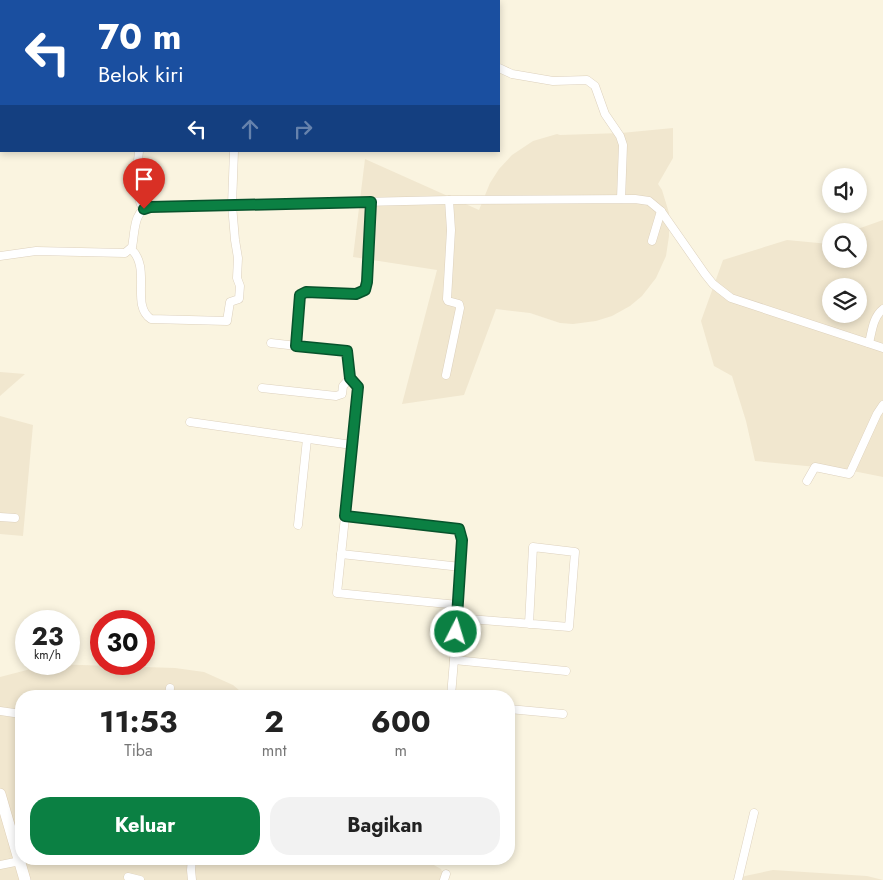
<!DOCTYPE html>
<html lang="id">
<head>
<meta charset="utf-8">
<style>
	:root { --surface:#fff; --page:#f2f2f2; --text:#222; --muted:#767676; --accent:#0b8043 }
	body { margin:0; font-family:Jost,sans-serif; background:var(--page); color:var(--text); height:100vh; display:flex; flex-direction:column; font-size:19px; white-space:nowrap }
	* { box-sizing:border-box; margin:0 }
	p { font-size:16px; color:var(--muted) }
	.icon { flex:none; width:28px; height:28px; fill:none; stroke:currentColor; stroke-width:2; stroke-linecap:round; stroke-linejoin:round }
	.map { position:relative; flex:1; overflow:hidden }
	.details { position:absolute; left:15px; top:690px; width:500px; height:175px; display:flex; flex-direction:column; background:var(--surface); border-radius:20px; box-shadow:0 2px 8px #0003 }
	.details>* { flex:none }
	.guide { position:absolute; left:0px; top:0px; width:500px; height:152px; box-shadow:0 2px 8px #0003; background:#1a4fa0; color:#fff; overflow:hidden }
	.controls { position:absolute; left:822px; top:168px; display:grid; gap:10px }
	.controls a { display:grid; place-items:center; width:45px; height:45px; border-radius:50%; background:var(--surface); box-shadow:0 2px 8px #0003; font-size:25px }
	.speed { position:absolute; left:15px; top:610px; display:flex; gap:10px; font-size:25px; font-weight:700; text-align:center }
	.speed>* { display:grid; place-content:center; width:65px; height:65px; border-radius:50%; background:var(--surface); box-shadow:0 2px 8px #0003; line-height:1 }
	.speed small { font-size:12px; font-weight:400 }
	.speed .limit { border:8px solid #d22; background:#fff; color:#111 }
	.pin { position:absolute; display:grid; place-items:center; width:42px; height:42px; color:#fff; margin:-51px -21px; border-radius:50% 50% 50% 0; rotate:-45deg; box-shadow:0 0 5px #0007 }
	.pin .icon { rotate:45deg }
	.me { position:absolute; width:55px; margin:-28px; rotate:5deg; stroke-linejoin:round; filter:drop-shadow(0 0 4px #0008) }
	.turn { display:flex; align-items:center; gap:18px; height:105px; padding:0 15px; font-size:22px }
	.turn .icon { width:65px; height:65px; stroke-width:2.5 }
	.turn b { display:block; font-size:35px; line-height:42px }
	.lanes { display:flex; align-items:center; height:48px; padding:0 15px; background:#0003; justify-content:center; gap:25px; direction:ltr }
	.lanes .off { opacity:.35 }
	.eta { display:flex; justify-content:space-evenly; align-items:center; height:85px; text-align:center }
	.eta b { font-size:30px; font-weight:700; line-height:35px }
	.action { display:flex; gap:10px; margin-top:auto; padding:10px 15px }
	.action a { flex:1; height:58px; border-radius:20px; background:var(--accent); color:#fff; font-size:20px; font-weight:700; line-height:58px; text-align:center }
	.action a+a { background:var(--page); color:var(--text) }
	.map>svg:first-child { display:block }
	.residential { fill:#f1e7cf; fill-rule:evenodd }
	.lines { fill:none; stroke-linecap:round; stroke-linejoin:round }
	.street-casing { stroke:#ddd1bd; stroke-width:9 }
	.secondary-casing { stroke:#dfd0b8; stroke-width:12 }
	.street { stroke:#fff; stroke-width:8 }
	.secondary { stroke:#fff; stroke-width:11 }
	.route-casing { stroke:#07532c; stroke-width:12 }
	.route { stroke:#0b8043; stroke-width:9 }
</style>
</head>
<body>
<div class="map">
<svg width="883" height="880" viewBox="0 0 883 880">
	<rect width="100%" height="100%" fill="#faf4e0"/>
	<!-- residential -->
	<g class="residential">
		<path d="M673,128V158L658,184L662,190L669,213V236L666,256L656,278L642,296L630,306L612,316L596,321L573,324L560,323L530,313L496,309L464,395L402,404L437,270L353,257L365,159L479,210L490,183L499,169L512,155L533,141L557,134L560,135L621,133Z"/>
		<path d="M883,220V477L848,470L755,461L746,421L732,376L714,366L701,321L723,260L787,240L829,244L831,243V259H859V231H852ZM831,286H859V314H831Z"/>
		<path d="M0,372L25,374L0,396Z"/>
		<path d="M0,416L33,425L23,536L0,534Z"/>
		<path d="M50,664L175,668L204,672L233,685L246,696H21V859H323L332,863L345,859H423L441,869L446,880H0V677Z"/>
		<path d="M773,870L867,876L883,880H737L745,876Z"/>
	</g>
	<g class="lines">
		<defs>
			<g id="street">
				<path d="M467,0V1"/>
				<path d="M499,68L512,74L553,81L587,80L595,86L605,114L620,136L623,145L621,199"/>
				<path d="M139,151C137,171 134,191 143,209"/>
				<path d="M371,202L367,282L365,290L356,294L306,292L300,295L297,346L347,351L350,378L358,387L345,517L459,529L462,540L457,618L569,627L575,552L533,547L529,624"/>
				<path d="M652,241L661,211"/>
				<path d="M131,249C152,268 130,305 151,319L227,321L230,302L239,299L240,286L237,278L238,258L235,240L232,205L234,151"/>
				<path d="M0,256L36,251L125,253L132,247C135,233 133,210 150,207L449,200L635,199L649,201L661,211L705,274L713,284L731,298L883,348"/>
				<path d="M271,343L297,346"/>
				<path d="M869,343C872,331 873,317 883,309"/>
				<path d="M446,375L460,308L459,304L448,301L447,299L451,230L449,200"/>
				<path d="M262,388L336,396L342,394L343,386L350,378"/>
				<path d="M190,422L352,445"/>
				<path d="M807,481L815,467L849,474L850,473L877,414L883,405"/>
				<path d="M0,517L15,518"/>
				<path d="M345,517L337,593L458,605"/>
				<path d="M298,525L307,439"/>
				<path d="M341,554L461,567"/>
				<path d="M457,618L454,660L566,671"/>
				<path d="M169,696L170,688"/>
				<path d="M451,696L454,660"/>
				<path d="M509,709L563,714"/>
				<path d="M0,711L21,714"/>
				<path d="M192,859L191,870L192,880"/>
				<path d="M0,865L20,861"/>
				<path d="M128,877L140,880"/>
				<path d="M444,880L446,874"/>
				<path d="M738,880L754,813"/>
			</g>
			<path id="secondary" d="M0,794L25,880"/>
		</defs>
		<!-- street casing -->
		<use href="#street" class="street-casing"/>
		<!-- secondary casing -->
		<use href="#secondary" class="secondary-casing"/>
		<!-- street -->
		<use href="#street" class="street"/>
		<!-- secondary -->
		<use href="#secondary" class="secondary"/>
	</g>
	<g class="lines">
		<defs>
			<path id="route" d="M144,209L150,207L371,202L367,282L365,290L356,294L306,292L300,295L296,346L347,351L350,378L358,387L345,516L459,529L462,540L456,632"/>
		</defs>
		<!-- route casing -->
		<use href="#route" class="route-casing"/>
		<!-- route -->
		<use href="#route" class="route"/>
	</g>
</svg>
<div class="controls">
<a><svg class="icon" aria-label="sound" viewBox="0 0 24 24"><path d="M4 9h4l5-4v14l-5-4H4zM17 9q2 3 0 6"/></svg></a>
<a><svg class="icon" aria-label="search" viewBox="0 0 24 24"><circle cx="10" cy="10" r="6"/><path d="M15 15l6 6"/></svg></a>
<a><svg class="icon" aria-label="layers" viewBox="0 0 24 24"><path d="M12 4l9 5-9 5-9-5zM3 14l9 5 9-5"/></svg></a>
</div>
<div class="speed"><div>23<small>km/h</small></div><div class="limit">30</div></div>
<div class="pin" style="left:144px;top:209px;background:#d93025"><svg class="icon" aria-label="arrive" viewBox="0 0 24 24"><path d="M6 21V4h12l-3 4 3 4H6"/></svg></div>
<svg class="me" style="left:456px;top:632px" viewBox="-20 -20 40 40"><circle r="17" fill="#0b8043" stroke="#fff" stroke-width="3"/><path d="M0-11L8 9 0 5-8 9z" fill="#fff"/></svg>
<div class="guide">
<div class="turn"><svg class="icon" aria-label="left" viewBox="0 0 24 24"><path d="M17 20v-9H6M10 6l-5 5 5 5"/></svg><div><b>70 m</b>Belok kiri</div></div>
<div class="lanes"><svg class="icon" aria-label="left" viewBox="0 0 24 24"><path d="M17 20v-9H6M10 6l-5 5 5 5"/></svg><svg class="icon off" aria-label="ahead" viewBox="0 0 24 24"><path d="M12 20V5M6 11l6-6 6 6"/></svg><svg class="icon off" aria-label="right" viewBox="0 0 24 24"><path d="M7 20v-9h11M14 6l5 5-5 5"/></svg></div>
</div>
<section class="details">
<div class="eta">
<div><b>11:53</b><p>Tiba</p></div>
<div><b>2</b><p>mnt</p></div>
<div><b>600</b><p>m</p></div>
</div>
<div class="action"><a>Keluar</a><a>Bagikan</a></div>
</section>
</div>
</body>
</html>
